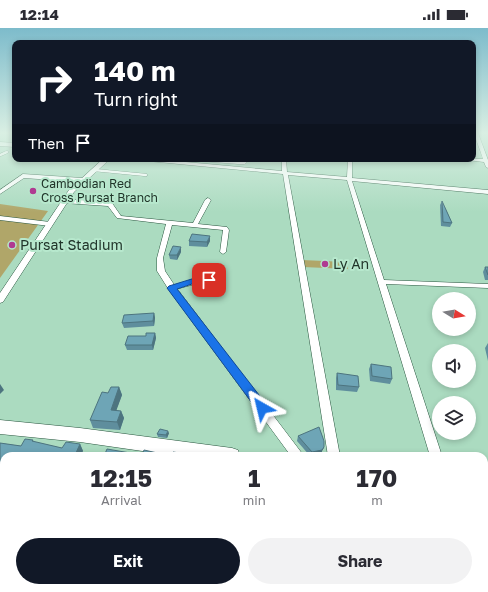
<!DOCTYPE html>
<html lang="en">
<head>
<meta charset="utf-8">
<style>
	:root { --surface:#fff; --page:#f2f2f3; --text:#2b2b33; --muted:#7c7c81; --accent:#111827 }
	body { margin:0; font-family:"Golos Text",sans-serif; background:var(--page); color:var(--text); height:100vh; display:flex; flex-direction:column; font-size:15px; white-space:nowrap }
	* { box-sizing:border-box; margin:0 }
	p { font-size:13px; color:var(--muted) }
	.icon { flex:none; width:22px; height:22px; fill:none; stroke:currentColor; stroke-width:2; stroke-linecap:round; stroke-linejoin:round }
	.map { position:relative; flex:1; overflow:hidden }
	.sheet { position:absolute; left:0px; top:424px; width:488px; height:140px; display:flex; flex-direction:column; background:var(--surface); border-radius:12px 12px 0 0; box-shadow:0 2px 6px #0003 }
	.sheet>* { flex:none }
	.guide { position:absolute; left:12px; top:12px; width:464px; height:122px; border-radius:8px; box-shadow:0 2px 6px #0003; background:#111827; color:#fff; overflow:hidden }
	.needle { width:26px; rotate:101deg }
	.tools { position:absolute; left:432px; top:264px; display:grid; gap:8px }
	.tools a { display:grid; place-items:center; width:44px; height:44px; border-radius:50%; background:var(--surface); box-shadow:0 2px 6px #0003; font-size:20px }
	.pin { position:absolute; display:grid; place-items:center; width:34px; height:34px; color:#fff; margin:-17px; border-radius:8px; box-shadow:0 2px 6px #0006 }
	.me { position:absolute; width:44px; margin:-22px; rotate:323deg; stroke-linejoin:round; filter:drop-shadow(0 0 3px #0008) }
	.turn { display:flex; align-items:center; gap:14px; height:84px; padding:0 16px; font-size:18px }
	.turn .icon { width:52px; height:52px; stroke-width:2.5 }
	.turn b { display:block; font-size:28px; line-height:34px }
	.then { display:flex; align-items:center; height:38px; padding:0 16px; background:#0003; gap:8px; font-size:15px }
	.eta { display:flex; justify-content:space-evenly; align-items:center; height:68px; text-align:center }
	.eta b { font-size:24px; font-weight:700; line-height:28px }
	.action { display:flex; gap:8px; margin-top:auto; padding:8px 16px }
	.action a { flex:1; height:46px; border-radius:24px; background:var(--accent); color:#fff; font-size:16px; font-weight:700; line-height:46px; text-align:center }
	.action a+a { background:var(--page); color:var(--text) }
	.status { display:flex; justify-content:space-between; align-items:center; height:28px; padding:0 20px; background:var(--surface); direction:ltr }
	.status svg { height:11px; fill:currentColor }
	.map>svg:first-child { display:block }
	.green { fill:#b0a669 }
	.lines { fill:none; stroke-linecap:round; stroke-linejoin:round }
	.service-far1-casing { stroke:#29563f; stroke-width:3 }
	.service-casing { stroke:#29563f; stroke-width:5 }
	.minor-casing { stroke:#29563f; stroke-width:1 }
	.tertiary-casing { stroke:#29563f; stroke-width:1 }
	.secondary-casing { stroke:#29563f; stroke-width:1 }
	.service-far1 { stroke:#fff; stroke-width:2.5 }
	.service { stroke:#fff; stroke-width:4 }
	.minor { fill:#fff; fill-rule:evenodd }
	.tertiary { fill:#fff; fill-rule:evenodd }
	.secondary { fill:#fff; fill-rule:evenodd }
	.wall { fill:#5f8e9d }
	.shaded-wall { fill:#4d747f }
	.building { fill:#6ea5b6; stroke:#4d747f }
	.route { fill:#1a73e8; stroke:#114b97 }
	.poi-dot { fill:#b03a91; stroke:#b7e8cd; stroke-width:1.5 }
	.labels { text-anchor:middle; stroke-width:4; stroke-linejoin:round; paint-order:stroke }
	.far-poi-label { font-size:12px; fill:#21352a; stroke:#b7e8cd; text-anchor:start }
	.poi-label { font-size:14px; fill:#21352a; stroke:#b7e8cd; text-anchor:start }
</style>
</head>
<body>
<div class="status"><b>12:14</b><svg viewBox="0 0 49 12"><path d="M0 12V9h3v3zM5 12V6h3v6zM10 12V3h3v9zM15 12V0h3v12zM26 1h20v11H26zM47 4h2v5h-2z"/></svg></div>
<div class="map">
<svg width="488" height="564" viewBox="0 0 488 564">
	<rect width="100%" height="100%" fill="#abdbc0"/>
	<!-- green -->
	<g class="green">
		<path d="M0,176L48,183L0,250Z"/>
		<path d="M302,232L346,234L348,241L303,239Z"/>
	</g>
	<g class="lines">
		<defs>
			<g id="service-far1">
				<path d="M0,127L7,124"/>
				<path d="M189,131L241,135H244L248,131"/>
				<path d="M94,142L146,147"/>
			</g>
			<path id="service" d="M172,260L202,252L222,254"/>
			<g id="minor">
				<path d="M474,105H478L488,132V140L486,139L484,134L467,132L465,131H483Z"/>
				<path d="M136,131H153L282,143V131H286L287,144L347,149L348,131H352V150L488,162V166L352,153L384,252L488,256V260L386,256L442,428H430L347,152L288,147L340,428H328L283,146L138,132Z"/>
				<path d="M23,146L82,150L85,152L82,154L24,150L0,166V162Z"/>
				<path d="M208,170L211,172L198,196L227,199L229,202L226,224L223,226L220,224L223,202L172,197L163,230L165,243L175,258L304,428H291L169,262L157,243V230L166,196L117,190L108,178L64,175L61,173L64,171L110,174L112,175L121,188L193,195L205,172Z"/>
				<path d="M0,188L50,194L53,196L50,198L0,192Z"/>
				<path d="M393,560H408L410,564H395Z"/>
			</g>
			<g id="tertiary">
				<path d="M0,114L15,115V119L0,118Z"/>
				<path d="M103,131H110L74,164L3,274L0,275V265L69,162Z"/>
			</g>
			<g id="secondary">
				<path d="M0,392L80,400L232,420L238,422L240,428H177L80,414L0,406Z"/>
				<path d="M484,465L488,466V484L484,483Z"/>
			</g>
		</defs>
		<!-- service-far1 casing -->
		<use href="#service-far1" class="service-far1-casing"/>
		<!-- service casing -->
		<use href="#service" class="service-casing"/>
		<!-- minor casing -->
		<use href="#minor" class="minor-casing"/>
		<!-- tertiary casing -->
		<use href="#tertiary" class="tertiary-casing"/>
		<!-- secondary casing -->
		<use href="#secondary" class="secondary-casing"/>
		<!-- service-far1 -->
		<use href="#service-far1" class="service-far1"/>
		<!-- service -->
		<use href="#service" class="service"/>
		<!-- minor -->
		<use href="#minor" class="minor"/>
		<!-- tertiary -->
		<use href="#tertiary" class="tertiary"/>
		<!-- secondary -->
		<use href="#secondary" class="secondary"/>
	</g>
	<!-- wall -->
	<g class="wall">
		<path d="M442,173L452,195L450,199L441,198L440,177Z"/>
		<path d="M189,213H210L207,219L189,218Z"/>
		<path d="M181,224L177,232L170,231L169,227Z"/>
		<path d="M485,239H488V252H485L483,244Z"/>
		<path d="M154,285L155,290L154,298L124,300L122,295Z"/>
		<path d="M155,305L156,310L153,322H127L125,317Z"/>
		<path d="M488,315V333L485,320Z"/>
		<path d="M371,336L392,351L390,356L370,353L369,341Z"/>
		<path d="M337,345L359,359L357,364L336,362V350Z"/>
		<path d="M119,359L122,367L116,382L121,383L124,390L120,402L93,400L90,392L108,365Z"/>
		<path d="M169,405L167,410L158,409L157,406Z"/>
		<path d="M298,408L324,419L322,423L321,427L314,428H310L297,413Z"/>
		<path d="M33,412L34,414L62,420L80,416L83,423L4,428V457L0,456V415L21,418Z"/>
		<path d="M448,560H481L478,564H450L451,563Z"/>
	</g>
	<!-- shaded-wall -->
	<g class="shaded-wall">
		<path d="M210,208V213L207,219V214Z"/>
		<path d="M181,219V224L177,232V227Z"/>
		<path d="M154,285L155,290L154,298L153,293Z"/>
		<path d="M155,305L156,310L153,322L152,317Z"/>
		<path d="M0,356L4,362L0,366Z"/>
		<path d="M119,359L122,367L114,389L111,382Z"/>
		<path d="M121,383L124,390L120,402L117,394Z"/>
		<path d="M168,403L169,405L167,410L166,407Z"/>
		<path d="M80,416L83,423L81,428L75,427Z"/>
		<path d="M324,419L322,423L321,427L314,428H311L312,424Z"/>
		<path d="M4,447V454L2,451Z"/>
	</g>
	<!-- building -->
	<g class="building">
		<path d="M442,173L452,195L443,194Z"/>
		<path d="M192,206L210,208L207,214L189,213Z"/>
		<path d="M173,218L181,219L177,227H169Z"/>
		<path d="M485,239H488V247Z"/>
		<path d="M154,285L153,293L122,295L124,287Z"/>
		<path d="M146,305H155L152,317H125L128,308H146Z"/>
		<path d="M371,336L391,339L392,351L372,348Z"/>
		<path d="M337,345L358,348L359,359L338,357Z"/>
		<path d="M111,359H119L111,382L121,383L117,394L90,392L102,364L108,365Z"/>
		<path d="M319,399L324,413V419L322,422L312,424L298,408Z"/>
		<path d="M160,401L168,403L166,407L157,406Z"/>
		<path d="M25,411L33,412L32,413L62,420L66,414L80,416L75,427L81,428H4V447L2,451H0V415L21,418Z"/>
		<path d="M107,421L142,427L144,422L171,428L173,424L199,428H104Z"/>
		<path d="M484,552L486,554L484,557Z"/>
		<path d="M179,560H196L195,564H178Z"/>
		<rect x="225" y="560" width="38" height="4"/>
		<path d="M455,560H481L478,564H451Z"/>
	</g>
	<!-- sky -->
	<linearGradient id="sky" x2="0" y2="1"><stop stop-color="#7dbbcb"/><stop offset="0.57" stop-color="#d9efe3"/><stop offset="1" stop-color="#d9efe3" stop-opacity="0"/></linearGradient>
	<rect width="488" height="184" fill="url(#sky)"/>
	<!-- route -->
	<path class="route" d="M209,249L213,252L212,253L195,255L177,261L266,376L268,380L266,383L262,385L258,383L167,260L169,258L195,250Z"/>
	<!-- markers -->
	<g class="poi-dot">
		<circle cx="33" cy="163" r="4"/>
		<circle cx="12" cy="217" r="4"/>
		<circle cx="325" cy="236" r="4"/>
	</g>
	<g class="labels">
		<!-- far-poi labels -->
		<g class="far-poi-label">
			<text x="41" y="160">Cambodian Red<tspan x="41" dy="14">Cross Pursat Branch</tspan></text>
		</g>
		<!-- poi labels -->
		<g class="poi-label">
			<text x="20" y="222">Pursat Stadium</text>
			<text x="333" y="241">Ly An</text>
		</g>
	</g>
</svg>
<div class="tools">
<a><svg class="needle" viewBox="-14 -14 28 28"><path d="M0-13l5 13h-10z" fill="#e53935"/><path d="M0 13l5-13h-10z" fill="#7c7c81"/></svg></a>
<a><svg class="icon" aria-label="sound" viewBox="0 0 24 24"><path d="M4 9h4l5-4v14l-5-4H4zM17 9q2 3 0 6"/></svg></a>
<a><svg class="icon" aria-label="layers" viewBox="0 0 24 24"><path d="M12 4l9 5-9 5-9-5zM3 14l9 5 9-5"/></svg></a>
</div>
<div class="pin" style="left:209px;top:252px;background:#d93025"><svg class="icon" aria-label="arrive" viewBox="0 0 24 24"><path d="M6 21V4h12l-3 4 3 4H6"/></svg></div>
<svg class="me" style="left:262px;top:380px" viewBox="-20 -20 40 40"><path d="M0-17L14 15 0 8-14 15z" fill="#1a73e8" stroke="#fff" stroke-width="4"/></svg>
<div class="guide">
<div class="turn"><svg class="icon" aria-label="right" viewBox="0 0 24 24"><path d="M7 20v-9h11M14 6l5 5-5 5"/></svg><div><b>140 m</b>Turn right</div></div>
<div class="then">Then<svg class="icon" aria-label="arrive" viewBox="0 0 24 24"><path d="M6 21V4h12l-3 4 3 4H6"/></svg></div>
</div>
<section class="sheet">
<div class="eta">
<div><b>12:15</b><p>Arrival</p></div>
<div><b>1</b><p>min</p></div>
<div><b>170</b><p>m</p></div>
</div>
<div class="action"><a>Exit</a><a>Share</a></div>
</section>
</div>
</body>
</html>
